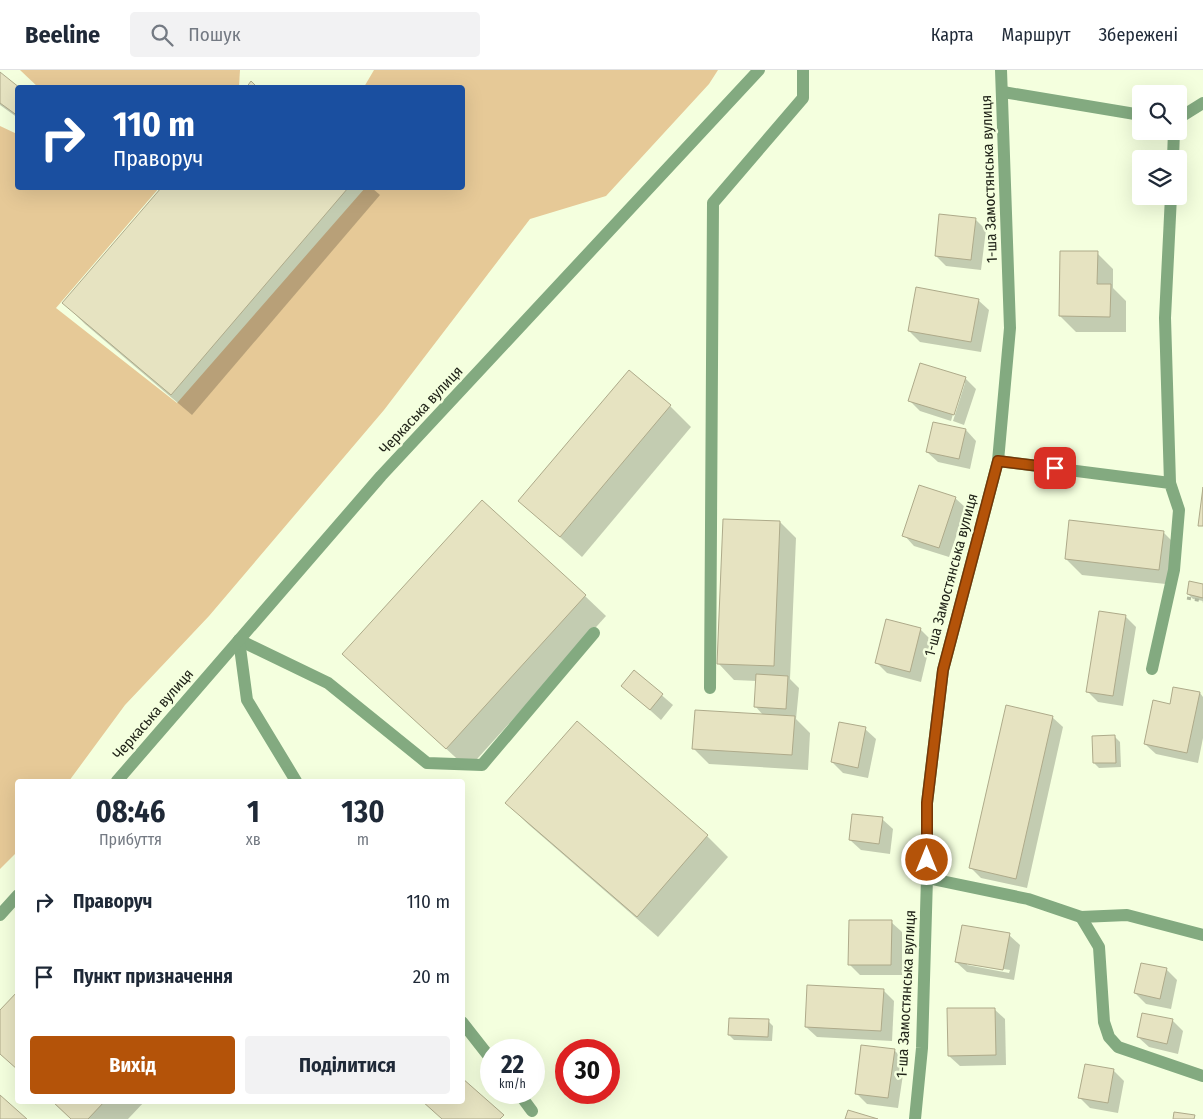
<!DOCTYPE html>
<html lang="uk">
<head>
<meta charset="utf-8">
<style>
	:root { --surface:#fff; --page:#f2f2f3; --text:#1f2937; --muted:#747a83; --line:#e0e1e3; --accent:#b45309 }
	body { margin:0; font-family:"Fira Sans Condensed",sans-serif; background:var(--page); color:var(--text); height:100vh; display:flex; flex-direction:column; font-size:19px; white-space:nowrap }
	* { box-sizing:border-box; margin:0 }
	p { font-size:16px; color:var(--muted) }
	.icon { flex:none; width:28px; height:28px; fill:none; stroke:currentColor; stroke-width:2; stroke-linecap:round; stroke-linejoin:round }
	.map { position:relative; flex:1; overflow:hidden }
	.drawer { position:absolute; left:15px; top:709px; width:450px; height:325px; display:flex; flex-direction:column; background:var(--surface); border-radius:5px; box-shadow:0 5px 20px #0002 }
	.drawer>* { flex:none }
	.top-card { position:absolute; left:15px; top:15px; width:450px; height:105px; border-radius:5px; box-shadow:0 5px 20px #0002; background:#1a4fa0; color:#fff; overflow:hidden }
	.controls { position:absolute; left:1132px; top:15px; display:grid; gap:10px }
	.controls a { display:grid; place-items:center; width:55px; height:55px; border-radius:5px; background:var(--surface); box-shadow:0 5px 20px #0002; font-size:25px }
	.speed { position:absolute; left:480px; top:969px; display:flex; gap:10px; font-size:25px; font-weight:700; text-align:center }
	.speed>* { display:grid; place-content:center; width:65px; height:65px; border-radius:50%; background:var(--surface); box-shadow:0 5px 20px #0002; line-height:1 }
	.speed small { font-size:12px; font-weight:400 }
	.speed .limit { border:8px solid #d22; background:#fff; color:#111 }
	.pin { position:absolute; display:grid; place-items:center; width:42px; height:42px; color:#fff; margin:-21px; border-radius:10px; box-shadow:0 2px 8px #0006 }
	.me { position:absolute; width:55px; margin:-28px; rotate:0deg; stroke-linejoin:round; filter:drop-shadow(0 0 4px #0008) }
	.turn { display:flex; align-items:center; gap:18px; height:105px; padding:0 15px; font-size:22px }
	.turn .icon { width:65px; height:65px; stroke-width:2.5 }
	.turn b { display:block; font-size:35px; line-height:42px }
	.eta { display:flex; justify-content:space-evenly; align-items:center; height:85px; text-align:center }
	.eta b { font-size:30px; font-weight:700; line-height:35px }
	.primary-button { display:flex; gap:10px; margin-top:auto; padding:10px 15px }
	.primary-button a { flex:1; height:58px; border-radius:5px; background:var(--accent); color:#fff; font-size:20px; font-weight:700; line-height:58px; text-align:center }
	.primary-button a+a { background:var(--page); color:var(--text) }
	ul { padding:0; list-style:none }
	li { display:flex; align-items:center; gap:15px; height:75px; padding:0 15px }
	li div { flex:1 }
	li b { display:block; font-size:19px }
	li em { font-style:normal }
	header { display:flex; align-items:center; gap:30px; box-sizing:border-box; height:70px; padding:0 25px; background:var(--surface); border-bottom:1px solid var(--line) }
	header strong { font-size:24px }
	nav { display:flex; gap:28px; margin-inline-start:auto; font-size:18px }
	.search { width:350px; height:45px; background:var(--page); display:flex; align-items:center; gap:12px; box-sizing:border-box; padding:0 18px; border-radius:5px; color:var(--muted); font-size:19px }
	.map>svg:first-child { display:block }
	.green { fill:#e6c997 }
	.shadow { fill:#0003; fill-rule:evenodd }
	.building { fill:#e6e3c1; stroke:#aeaa8a }
	.lines { fill:none; stroke-linecap:round; stroke-linejoin:round }
	.path { stroke:#afb89e; stroke-width:3; stroke-dasharray:4 4; stroke-linecap:butt }
	.service { stroke:#83aa80; stroke-width:12 }
	.minor { stroke:#83aa80; stroke-width:12 }
	.route-casing { stroke:#753606; stroke-width:12 }
	.route { stroke:#b45309; stroke-width:9 }
	.labels { text-anchor:middle; stroke-width:5; stroke-linejoin:round; paint-order:stroke }
	.street-label { font-size:15px; fill:#212419; stroke:#f4ffde }
</style>
</head>
<body>
<header>
<strong>Beeline</strong>
<div class="search"><svg class="icon" aria-label="search" viewBox="0 0 24 24"><circle cx="10" cy="10" r="6"/><path d="M15 15l6 6"/></svg>Пошук</div>
<nav><a>Карта</a><a>Маршрут</a><a>Збережені</a></nav>
</header>
<div class="map">
<svg width="1203" height="1049" viewBox="0 0 1203 1049">
	<rect width="100%" height="100%" fill="#f4ffde"/>
	<!-- green -->
	<g class="green">
		<path d="M20,0H240L239,17L39,18Z"/>
		<path d="M374,0H718L709,14L606,126L530,149L384,340L209,546L125,635L69,711H18L17,782L0,799V56L17,64L18,118H159L56,238L177,333L365,118H462V18L364,17Z"/>
	</g>
	<!-- shadow -->
	<g class="shadow">
		<path d="M0,4L18,18V48L0,35Z"/>
		<path d="M162,118H372L380,125L192,345L85,254L64,233Z"/>
		<path d="M975,149L986,160L981,200L946,196L936,186Z"/>
		<path d="M1097,183L1113,199V218L1126,231V262H1076L1060,246Z"/>
		<path d="M978,230L989,240L981,282L920,272L909,261Z"/>
		<path d="M965,308L976,319L964,355L953,351L965,313H962L951,351L920,341L909,330Z"/>
		<path d="M670,336L691,357L582,487L520,431Z"/>
		<path d="M966,360L976,371L970,399L938,392L927,382Z"/>
		<path d="M955,428L966,438L949,487L914,476L904,465Z"/>
		<path d="M780,452L796,468L790,609L799,618L796,649L810,663L808,700L709,694L693,678L763,645L755,636L757,611L734,610L719,594Z"/>
		<path d="M1163,462L1179,478L1175,515L1082,505L1066,489Z"/>
		<path d="M1203,515V531L1193,529L1188,524Z"/>
		<path d="M585,526L606,546L468,699L344,584Z"/>
		<path d="M1126,547L1136,557L1123,636L1098,632L1088,622Z"/>
		<path d="M920,559L931,570L921,612L887,603L877,593Z"/>
		<path d="M635,602L673,635L661,650L623,616Z"/>
		<path d="M1200,623L1203,627V668L1198,693L1156,684L1145,674L1171,635Z"/>
		<path d="M1052,647L1063,657L1027,818L981,808L971,798Z"/>
		<path d="M865,659L876,669L868,708L843,703L832,692Z"/>
		<path d="M1115,667L1120,672L1121,697L1099,698L1094,693Z"/>
		<path d="M507,733L707,766L728,787L658,867L528,754Z"/>
		<path d="M882,749L893,759L890,784L861,780L850,770Z"/>
		<path d="M891,852L902,862V905H860L850,895Z"/>
		<path d="M1009,865L1020,875L1014,910L967,902L956,892ZM967,893L1010,900L1009,903L967,895Z"/>
		<path d="M1142,894L1167,900L1177,910L1171,939L1146,934L1135,923Z"/>
		<path d="M883,920L894,931L892,971L817,967L806,957Z"/>
		<path d="M994,939L1005,949L1006,995L960,996L949,986Z"/>
		<path d="M1172,950L1183,961L1178,984L1149,977L1138,967Z"/>
		<path d="M768,951L773,956L772,971L734,970L729,965Z"/>
		<path d="M894,980L905,991L898,1038L867,1034L856,1023Z"/>
		<path d="M1113,1000L1124,1011L1118,1043L1090,1038L1079,1027Z"/>
		<path d="M52,1031H145L128,1049H71Z"/>
	</g>
	<!-- building -->
	<g class="building">
		<path d="M0,2L20,18H18V46L0,33Z"/>
		<path d="M251,11L258,18H246Z"/>
		<path d="M161,118H348L171,325L62,233Z"/>
		<path d="M939,144L976,148L971,190L935,186Z"/>
		<path d="M1060,181H1098L1097,214H1111L1110,247L1059,246Z"/>
		<path d="M916,217L979,229L971,272L908,261Z"/>
		<path d="M920,293L966,307L954,345L908,331Z"/>
		<path d="M629,300L671,335L560,467L518,431Z"/>
		<path d="M933,352L966,359L959,389L926,382Z"/>
		<path d="M919,415L956,427L939,478L902,466Z"/>
		<path d="M1203,417V456H1198Z"/>
		<path d="M482,430L586,525L446,679L342,584Z"/>
		<path d="M723,449L780,451L774,596L717,594Z"/>
		<path d="M1069,450L1164,461L1159,500L1065,489Z"/>
		<path d="M1189,511L1203,514V528L1187,524Z"/>
		<path d="M1099,541L1126,545L1113,626L1086,622Z"/>
		<path d="M886,549L921,558L910,602L875,593Z"/>
		<path d="M634,600L663,624L650,640L621,616Z"/>
		<path d="M756,604L788,606L786,639L754,637Z"/>
		<path d="M1173,617L1200,622L1187,683L1144,674L1153,630L1170,634Z"/>
		<path d="M1006,635L1053,646L1016,809L969,798Z"/>
		<path d="M695,640L795,646L792,685L692,679Z"/>
		<path d="M577,651L708,765L637,847L505,733Z"/>
		<path d="M839,652L866,657L858,698L831,692Z"/>
		<path d="M1115,665L1116,693H1093L1092,666Z"/>
		<path d="M852,744L883,747L879,774L849,770Z"/>
		<path d="M849,850H892L891,895H848Z"/>
		<path d="M962,855L1010,863L1003,900L955,892Z"/>
		<path d="M1141,893L1167,898L1160,929L1134,923Z"/>
		<path d="M807,915L884,919L881,961L805,957Z"/>
		<path d="M18,921V1000L0,984V940Z"/>
		<path d="M947,938H995L996,985L948,986Z"/>
		<path d="M1142,943L1173,949L1167,974L1137,967Z"/>
		<path d="M729,948L769,949L768,967L728,965Z"/>
		<path d="M861,975L895,979L888,1028L855,1024Z"/>
		<path d="M1085,994L1114,999L1108,1033L1078,1028Z"/>
		<path d="M462,1008L504,1045L500,1049H442L422,1031H462Z"/>
		<path d="M0,1025L27,1049H0Z"/>
		<path d="M52,1031H105L88,1049H71Z"/>
		<path d="M848,1040L878,1049H845Z"/>
		<path d="M1174,1042L1195,1045L1194,1049H1173Z"/>
	</g>
	<g class="lines">
		<!-- path -->
		<path class="path" d="M1187,528L1203,531"/>
		<!-- service -->
		<g class="service">
			<path d="M998,391L1170,413L1179,440L1174,500L1152,599"/>
			<path d="M239,570L328,613L427,693L482,695L594,563"/>
			<path d="M239,570L247,630L296,711"/>
			<path d="M710,618L713,133L803,28V0"/>
			<path d="M1081,847L1099,877L1104,952L1109,967L1118,977L1203,1006"/>
			<path d="M462,952L491,989"/>
			<path d="M518,1022L532,1041"/>
		</g>
		<!-- minor -->
		<g class="minor">
			<path d="M1003,22L1141,45"/>
			<path d="M1179,48L1203,33"/>
			<path d="M1173,89L1174,61"/>
			<path d="M1170,413L1165,248L1171,126"/>
			<path d="M117,711L381,406L759,0"/>
			<path d="M927,808L1028,829L1081,847L1127,845L1203,865"/>
			<path d="M0,845L18,825"/>
			<path d="M915,1049L922,978L927,808V733L943,600L998,391L1010,258L1001,0"/>
		</g>
	</g>
	<g class="lines">
		<defs>
			<path id="route" d="M927,790V733L943,600L998,391L1055,398"/>
		</defs>
		<!-- route casing -->
		<use href="#route" class="route-casing"/>
		<!-- route -->
		<use href="#route" class="route"/>
	</g>
	<g class="labels">
		<!-- street labels -->
		<g class="street-label">
			<text transform="translate(989 109) rotate(-92)" y="5">1-ша Замостянська вулиця</text>
			<text transform="translate(421 340) rotate(-47)" y="5">Черкаська вулиця</text>
			<text transform="translate(951 505) rotate(-75)" y="5">1-ша Замостянська вулиця</text>
			<text transform="translate(153 644) rotate(-49)" y="5">Черкаська вулиця</text>
			<text transform="translate(906 924) rotate(-87)" y="5">1-ша Замостянська вулиця</text>
		</g>
	</g>
</svg>
<div class="controls">
<a><svg class="icon" aria-label="search" viewBox="0 0 24 24"><circle cx="10" cy="10" r="6"/><path d="M15 15l6 6"/></svg></a>
<a><svg class="icon" aria-label="layers" viewBox="0 0 24 24"><path d="M12 4l9 5-9 5-9-5zM3 14l9 5 9-5"/></svg></a>
</div>
<div class="speed"><div>22<small>km/h</small></div><div class="limit">30</div></div>
<div class="pin" style="left:1055px;top:398px;background:#d93025"><svg class="icon" aria-label="arrive" viewBox="0 0 24 24"><path d="M6 21V4h12l-3 4 3 4H6"/></svg></div>
<svg class="me" style="left:927px;top:790px" viewBox="-20 -20 40 40"><circle r="17" fill="#b45309" stroke="#fff" stroke-width="3"/><path d="M0-11L8 9 0 5-8 9z" fill="#fff"/></svg>
<div class="top-card">
<div class="turn"><svg class="icon" aria-label="right" viewBox="0 0 24 24"><path d="M7 20v-9h11M14 6l5 5-5 5"/></svg><div><b>110 m</b>Праворуч</div></div>
</div>
<section class="drawer">
<div class="eta">
<div><b>08:46</b><p>Прибуття</p></div>
<div><b>1</b><p>хв</p></div>
<div><b>130</b><p>m</p></div>
</div>
<ul>
<li><svg class="icon" aria-label="right" viewBox="0 0 24 24"><path d="M7 20v-9h11M14 6l5 5-5 5"/></svg><div><b>Праворуч</b></div><em>110 m</em></li>
<li><svg class="icon" aria-label="arrive" viewBox="0 0 24 24"><path d="M6 21V4h12l-3 4 3 4H6"/></svg><div><b>Пункт призначення</b></div><em>20 m</em></li>
</ul>
<div class="primary-button"><a>Вихід</a><a>Поділитися</a></div>
</section>
</div>
</body>
</html>
